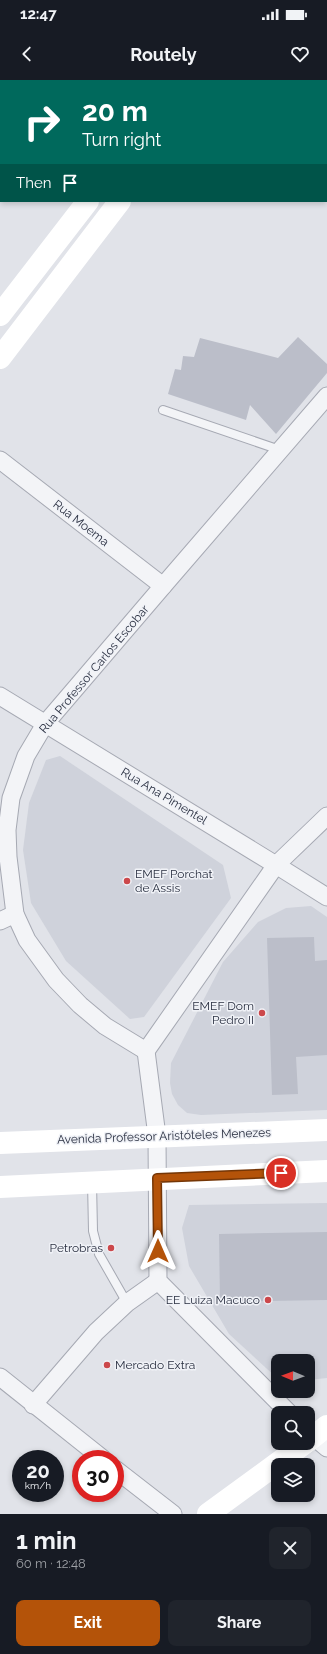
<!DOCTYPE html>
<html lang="en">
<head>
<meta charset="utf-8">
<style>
	:root { --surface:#171b24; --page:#20242c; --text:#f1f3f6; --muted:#9ea1a6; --accent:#b45309 }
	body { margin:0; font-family:Raleway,sans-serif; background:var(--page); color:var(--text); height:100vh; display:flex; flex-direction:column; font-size:15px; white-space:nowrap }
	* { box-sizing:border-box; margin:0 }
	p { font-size:13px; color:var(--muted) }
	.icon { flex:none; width:22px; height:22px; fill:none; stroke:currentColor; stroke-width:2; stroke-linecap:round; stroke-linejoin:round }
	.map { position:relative; height:1434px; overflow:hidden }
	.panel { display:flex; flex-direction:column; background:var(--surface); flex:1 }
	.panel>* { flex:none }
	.banner { position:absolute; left:0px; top:0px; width:327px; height:122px; box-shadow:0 2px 6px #0003; background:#00695c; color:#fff; overflow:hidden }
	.needle { width:26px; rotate:271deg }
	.tools { position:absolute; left:271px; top:1274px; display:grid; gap:8px }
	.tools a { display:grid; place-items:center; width:44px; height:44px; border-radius:8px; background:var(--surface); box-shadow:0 2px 6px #0003; font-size:20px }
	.speed { position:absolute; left:12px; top:1370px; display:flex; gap:8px; font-size:20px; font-weight:700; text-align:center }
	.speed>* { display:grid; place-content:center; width:52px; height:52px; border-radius:50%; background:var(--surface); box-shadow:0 2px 6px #0003; line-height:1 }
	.speed small { font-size:10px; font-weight:400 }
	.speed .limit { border:6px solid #d22; background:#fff; color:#111 }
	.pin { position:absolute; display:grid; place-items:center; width:34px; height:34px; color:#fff; margin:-17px; border:2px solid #fff; border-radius:50%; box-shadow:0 1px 4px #0007 }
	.me { position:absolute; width:44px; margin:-22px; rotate:0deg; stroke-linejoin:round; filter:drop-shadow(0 0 3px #0008) }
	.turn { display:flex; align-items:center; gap:14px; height:84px; padding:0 16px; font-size:18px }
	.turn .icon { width:52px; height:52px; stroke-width:2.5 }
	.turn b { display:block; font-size:28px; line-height:34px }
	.then { display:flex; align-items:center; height:38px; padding:0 16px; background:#0003; gap:8px; font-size:15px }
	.round { display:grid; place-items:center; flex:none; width:42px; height:42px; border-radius:8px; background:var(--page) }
	.summary { display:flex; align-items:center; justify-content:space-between; height:68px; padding:0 16px }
	h1 { font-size:24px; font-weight:700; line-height:30px }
	.action { display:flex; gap:8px; margin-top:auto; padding:8px 16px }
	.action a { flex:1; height:46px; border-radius:8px; background:var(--accent); color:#fff; font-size:16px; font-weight:700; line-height:46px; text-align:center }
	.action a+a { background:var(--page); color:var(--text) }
	.status { display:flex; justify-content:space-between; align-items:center; height:28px; padding:0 20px; background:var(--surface); direction:ltr }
	.status svg { height:11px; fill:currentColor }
	header { display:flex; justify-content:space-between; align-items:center; height:52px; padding:0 16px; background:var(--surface); font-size:18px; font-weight:700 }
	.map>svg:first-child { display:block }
	.built { fill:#cfd2db }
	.building { fill:#bbbec9 }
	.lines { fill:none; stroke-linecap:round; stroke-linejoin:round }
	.lane-casing { stroke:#a6a9b3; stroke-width:10 }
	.street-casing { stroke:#a6a9b3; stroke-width:19 }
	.lane { stroke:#f3f4f7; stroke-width:8 }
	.street { stroke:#f3f4f7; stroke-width:17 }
	.secondary { stroke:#fff; stroke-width:22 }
	.route-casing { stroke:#753606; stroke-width:10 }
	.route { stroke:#b45309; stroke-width:7 }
	.poi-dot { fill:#cc484b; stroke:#f0f2f7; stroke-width:1.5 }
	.labels { text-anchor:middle; stroke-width:3; stroke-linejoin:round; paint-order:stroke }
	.street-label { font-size:12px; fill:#292f40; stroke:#f0f2f7 }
	.poi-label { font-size:12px; fill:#292f40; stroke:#f0f2f7; text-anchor:end }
</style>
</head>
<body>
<div class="status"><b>12:47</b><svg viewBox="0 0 49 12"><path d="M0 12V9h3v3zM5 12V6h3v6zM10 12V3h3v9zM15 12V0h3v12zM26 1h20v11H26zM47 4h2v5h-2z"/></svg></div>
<header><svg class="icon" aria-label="back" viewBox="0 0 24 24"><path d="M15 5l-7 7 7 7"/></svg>Routely<svg class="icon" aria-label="heart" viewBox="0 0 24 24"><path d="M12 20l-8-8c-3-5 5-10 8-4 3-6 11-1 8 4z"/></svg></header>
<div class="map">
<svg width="327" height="1434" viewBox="0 0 327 1434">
	<rect width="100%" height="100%" fill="#e1e3e9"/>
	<!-- built -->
	<g class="built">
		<path d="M60,676L223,785L231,818L144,937L130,939L66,881L31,823L23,770L29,723L46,680Z"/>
		<path d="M311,826L327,837V1030L201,1035L187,1033L178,1025L172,1014L170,1003L171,983L223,882L258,842L286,828Z"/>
		<path d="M327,1123V1298L308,1300V1281H278V1299L229,1254L189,1186L182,1148L189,1125Z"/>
	</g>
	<!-- building -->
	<g class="building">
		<path d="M298,257L327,284V293L276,354L250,325L246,340L168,314L175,289L181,290L183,276L194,277L200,258L278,278Z"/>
		<path d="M314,857L315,881L327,880V975L296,977L298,1014L272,1015L267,858Z"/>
		<path d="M327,1152V1220L220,1222L219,1154Z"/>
	</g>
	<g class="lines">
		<defs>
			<g id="lane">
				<path d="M163,330L280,370"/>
				<path d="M92,1102L93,1151L99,1174L127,1223"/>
			</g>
			<g id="street">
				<path d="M304,0L305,1"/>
				<path d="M326,17L327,18"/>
				<path d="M0,380L163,506"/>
				<path d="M0,616L276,785L327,817"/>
				<path d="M0,841L15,834"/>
				<path d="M146,971L105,946L80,925L56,900L27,860L15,834L8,777L7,750L11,718L26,676L45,644L163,506L327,316"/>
				<path d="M146,971L157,1056L158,1201L289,1333"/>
				<path d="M146,971L276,785L327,736"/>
				<path d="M0,1297L103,1379"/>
				<path d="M33,1325L96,1252L127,1223L158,1201"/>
				<path d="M308,1352L327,1368"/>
				<path d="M115,1389L173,1434"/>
			</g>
		</defs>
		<!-- lane casing -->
		<use href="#lane" class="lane-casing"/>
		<!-- street casing -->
		<use href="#street" class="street-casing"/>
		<!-- lane -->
		<use href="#lane" class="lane"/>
		<!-- street -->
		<use href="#street" class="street"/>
		<!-- secondary -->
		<g class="secondary">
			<path d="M181,1L182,0"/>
			<path d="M216,1V0"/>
			<path d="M0,235L88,121"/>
			<path d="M0,278L120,121"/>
			<path d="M0,1063L327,1050"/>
			<path d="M0,1107L327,1091"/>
			<path d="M308,1361L327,1346"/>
			<path d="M208,1434L305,1363"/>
		</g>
	</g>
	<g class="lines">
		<defs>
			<path id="route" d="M158,1171L157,1098L281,1093"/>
		</defs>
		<!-- route casing -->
		<use href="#route" class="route-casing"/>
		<!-- route -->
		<use href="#route" class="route"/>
	</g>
	<!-- markers -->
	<g class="poi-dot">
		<circle cx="127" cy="801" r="4"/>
		<circle cx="262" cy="933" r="4"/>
		<circle cx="111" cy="1168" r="4"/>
		<circle cx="268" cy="1220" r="4"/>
		<circle cx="107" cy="1285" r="4"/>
	</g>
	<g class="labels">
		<!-- street labels -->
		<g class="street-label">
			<text transform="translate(81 443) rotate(38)" y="4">Rua Moema</text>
			<text transform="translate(94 589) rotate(-50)" y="4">Rua Professor Carlos Escobar</text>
			<text transform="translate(164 716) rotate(31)" y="4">Rua Ana Pimentel</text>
			<text transform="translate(164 1056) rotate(-2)" y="4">Avenida Professor Aristóteles Menezes</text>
		</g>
		<!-- poi labels -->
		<g class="poi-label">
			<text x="135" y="798" text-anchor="start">EMEF Porchat<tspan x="135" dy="14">de Assis</tspan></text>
			<text x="254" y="930">EMEF Dom<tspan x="254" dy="14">Pedro II</tspan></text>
			<text x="103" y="1172">Petrobras</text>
			<text x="260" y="1224">EE Luiza Macuco</text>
			<text x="115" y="1289" text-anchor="start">Mercado Extra</text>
		</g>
	</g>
</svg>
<div class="tools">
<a><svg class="needle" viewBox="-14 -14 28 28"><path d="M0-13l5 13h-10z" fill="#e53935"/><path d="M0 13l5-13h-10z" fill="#9ea1a6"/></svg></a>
<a><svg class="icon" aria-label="search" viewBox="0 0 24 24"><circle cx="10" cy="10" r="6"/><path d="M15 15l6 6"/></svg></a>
<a><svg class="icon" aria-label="layers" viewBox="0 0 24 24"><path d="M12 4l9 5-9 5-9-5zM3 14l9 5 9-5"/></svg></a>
</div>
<div class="speed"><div>20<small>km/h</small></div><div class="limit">30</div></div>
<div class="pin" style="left:281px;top:1093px;background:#d93025"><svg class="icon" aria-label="arrive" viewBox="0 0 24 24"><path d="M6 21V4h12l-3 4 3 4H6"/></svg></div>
<svg class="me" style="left:158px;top:1171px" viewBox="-20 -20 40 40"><path d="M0-17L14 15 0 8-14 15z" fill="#b45309" stroke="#fff" stroke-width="4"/></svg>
<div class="banner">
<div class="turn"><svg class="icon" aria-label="right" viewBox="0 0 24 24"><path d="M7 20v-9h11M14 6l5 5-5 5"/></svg><div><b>20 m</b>Turn right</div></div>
<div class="then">Then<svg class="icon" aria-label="arrive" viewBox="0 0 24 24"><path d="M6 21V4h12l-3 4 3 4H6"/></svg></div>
</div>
</div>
<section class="panel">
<div class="summary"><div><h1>1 min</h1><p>60 m · 12:48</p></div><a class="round"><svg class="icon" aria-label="close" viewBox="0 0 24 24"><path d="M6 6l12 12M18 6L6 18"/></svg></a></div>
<div class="action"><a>Exit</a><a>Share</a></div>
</section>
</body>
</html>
